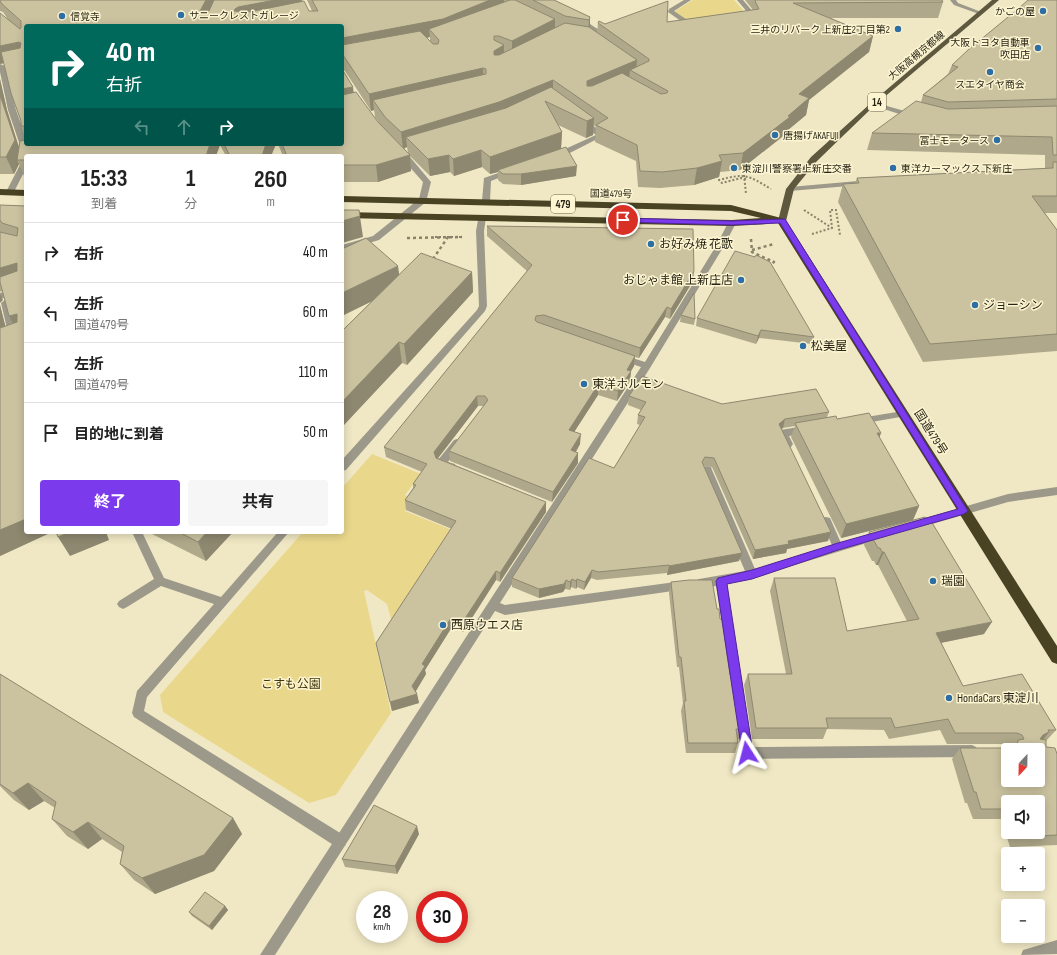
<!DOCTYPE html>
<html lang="ja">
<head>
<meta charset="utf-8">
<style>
	:root { --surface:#fff; --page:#f6f6f6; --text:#222; --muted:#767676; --line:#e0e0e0; --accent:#7c3aed }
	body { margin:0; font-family:"Sofia Sans Condensed","Noto Sans JP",sans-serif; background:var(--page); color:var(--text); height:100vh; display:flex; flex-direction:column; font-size:15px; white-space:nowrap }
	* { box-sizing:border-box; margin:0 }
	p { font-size:13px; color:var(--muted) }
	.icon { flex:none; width:22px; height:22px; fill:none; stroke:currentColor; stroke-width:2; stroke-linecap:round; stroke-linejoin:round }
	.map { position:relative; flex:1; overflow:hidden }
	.drawer { position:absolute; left:24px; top:154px; width:320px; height:380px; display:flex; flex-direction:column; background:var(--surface); border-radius:4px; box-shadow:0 2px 10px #0003 }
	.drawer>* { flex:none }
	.top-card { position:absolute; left:24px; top:24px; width:320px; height:122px; border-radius:4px; box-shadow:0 2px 10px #0003; background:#00695c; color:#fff; overflow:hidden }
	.needle { width:26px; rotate:202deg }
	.fabs { position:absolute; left:1001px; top:743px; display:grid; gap:8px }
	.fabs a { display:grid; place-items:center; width:44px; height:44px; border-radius:4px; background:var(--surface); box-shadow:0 2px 10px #0003; font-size:20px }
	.speed { position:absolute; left:356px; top:891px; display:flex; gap:8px; font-size:20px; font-weight:700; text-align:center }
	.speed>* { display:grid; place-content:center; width:52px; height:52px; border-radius:50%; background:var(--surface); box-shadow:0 2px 10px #0003; line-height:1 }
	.speed small { font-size:10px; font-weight:400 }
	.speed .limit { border:6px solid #d22; background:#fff; color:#111 }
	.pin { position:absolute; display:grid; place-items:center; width:34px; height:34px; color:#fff; margin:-17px; border:2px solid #fff; border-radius:50%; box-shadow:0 1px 4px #0007 }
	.me { position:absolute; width:44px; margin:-22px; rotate:351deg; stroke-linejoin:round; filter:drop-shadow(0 0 3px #0008) }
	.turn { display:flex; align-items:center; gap:14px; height:84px; padding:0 16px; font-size:18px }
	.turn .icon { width:52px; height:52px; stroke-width:2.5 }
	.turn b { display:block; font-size:28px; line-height:34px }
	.lanes { display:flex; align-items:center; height:38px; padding:0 16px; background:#0003; justify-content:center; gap:20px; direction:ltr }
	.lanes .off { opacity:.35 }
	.eta { display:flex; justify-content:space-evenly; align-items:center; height:68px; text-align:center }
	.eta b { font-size:24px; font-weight:700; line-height:28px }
	.action { display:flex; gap:8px; margin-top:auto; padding:8px 16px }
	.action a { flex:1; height:46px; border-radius:4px; background:var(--accent); color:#fff; font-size:16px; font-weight:700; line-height:46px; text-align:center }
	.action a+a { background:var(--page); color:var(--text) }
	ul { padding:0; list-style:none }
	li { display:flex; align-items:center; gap:12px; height:60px; padding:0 16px; border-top:1px solid var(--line) }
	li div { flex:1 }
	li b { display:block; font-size:15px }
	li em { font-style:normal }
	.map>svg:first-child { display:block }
	.green { fill:#e9d88c }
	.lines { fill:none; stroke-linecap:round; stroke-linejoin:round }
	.path-far1 { stroke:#88836a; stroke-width:2; stroke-dasharray:2 2; stroke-linecap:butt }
	.path { stroke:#88836a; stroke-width:2.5; stroke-dasharray:3 3; stroke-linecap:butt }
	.lane { fill:#9c998a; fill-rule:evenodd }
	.street { fill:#9c998a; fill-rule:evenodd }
	.primary { fill:#5e583e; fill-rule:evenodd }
	.highway { fill:#494223; fill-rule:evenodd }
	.wall { fill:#afa88a; fill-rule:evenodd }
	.shaded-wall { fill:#8e8870 }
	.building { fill:#cbc3a0; stroke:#8e8870; fill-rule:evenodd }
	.route { fill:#7c3aed; stroke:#51269a }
	.poi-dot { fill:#2d6ea4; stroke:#fdf5d1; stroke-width:1.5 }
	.labels { text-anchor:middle; stroke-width:3; stroke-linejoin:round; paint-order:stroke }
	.far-poi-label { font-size:10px; fill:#282517; stroke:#fdf5d1; text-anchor:start }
	.far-street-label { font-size:10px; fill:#282517; stroke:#fdf5d1 }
	.shield { fill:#fdf5d1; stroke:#68634f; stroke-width:1 }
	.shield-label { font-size:11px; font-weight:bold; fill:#282517 }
	.poi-label { font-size:12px; fill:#282517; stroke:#fdf5d1; text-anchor:start }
	.street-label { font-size:12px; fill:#282517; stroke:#fdf5d1 }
	.park-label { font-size:12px; fill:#3f3609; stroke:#fdf5d1 }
</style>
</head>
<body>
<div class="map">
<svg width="1057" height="955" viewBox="0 0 1057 955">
	<rect width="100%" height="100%" fill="#f0e8c4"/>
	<!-- green -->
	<g class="green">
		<path d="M693,0H734L743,10L740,14L689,21L675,12V11Z"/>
		<path d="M372,454L421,474L405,495L414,499L405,511L457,532L398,619H391L387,604L367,590L364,591L391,713L336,795L309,803L163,712L160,695L303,532H342V488Z"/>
	</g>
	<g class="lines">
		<!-- path-far1 -->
		<g class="path-far1">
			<path d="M744,175L746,194"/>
			<path d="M746,179L741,178L722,183L719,180C745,173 748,175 771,189"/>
			<path d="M804,210L832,228"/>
			<path d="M812,234L832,228L830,210H836L840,235"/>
			<path d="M435,237H462"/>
		</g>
		<!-- path -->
		<g class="path">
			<path d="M407,238L462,237"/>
			<path d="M751,239L752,252L774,262L770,265"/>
			<path d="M752,250L774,244"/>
			<path d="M433,259L448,237"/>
		</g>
		<!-- lane -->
		<g class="lane">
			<path d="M950,0H956L958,3L984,13L979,14L954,5Z"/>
			<path d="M579,119H585L605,135L560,158H554V154L596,135L579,123Z"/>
			<path d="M507,170H510L514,172L491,181L490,201L486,203H483L482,201L484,178Z"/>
			<path d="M479,215H485L486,217L484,231L487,306L485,311L346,470L342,471V460L477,310L479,306L476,231Z"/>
			<path d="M5,300L9,303L17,337L13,340L9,337L1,303Z"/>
			<path d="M132,532H142L164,578L221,597L278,532H289L147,697L144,711L345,836L346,841L345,846L340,847L335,846L134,717L132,713L137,691L214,604L161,586L127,607L123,609L119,607L117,604L119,601L154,579Z"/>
			<path d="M1057,940V954L1021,955L1023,950Z"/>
		</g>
		<!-- street -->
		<g class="street">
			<path d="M684,0H691L674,11L689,21L696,23V25L685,24L668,12L669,9Z"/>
			<path d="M737,0H743L754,13L752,16L741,17V15L748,13Z"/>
			<path d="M577,18H581L599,30L600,31L593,40L588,39L593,31L577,20Z"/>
			<path d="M0,64L5,66L16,110L26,138V144H28L31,156H26V168L14,192L10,194L6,192L24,157L8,110L0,72Z"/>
			<path d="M873,102L915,114L916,116L912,118L871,105L870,104Z"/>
			<path d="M399,151H405L431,182L426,202L379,240L342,251V245L373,236L419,199L423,182L399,155Z"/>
			<path d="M869,180L873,182L872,184L790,191L786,189L790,187Z"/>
			<path d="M729,221H732L736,223L724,246L650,368L500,603L505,605L683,581L687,583L688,586L687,589L505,615L495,611L275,955H260L641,367L620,360L618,358L620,356L623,355L645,362L716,246Z"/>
			<path d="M26,285V291L0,299V293Z"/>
			<path d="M903,411L906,412L908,414L906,416L860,424L855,421L860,418Z"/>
			<path d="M805,426L810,430L808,433L789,436L793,444L791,447H785L778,433L780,430Z"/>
			<path d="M457,439L460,440L462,443L448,462L455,464L456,467L455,470L451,471L438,466L436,463L438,460L454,440Z"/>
			<path d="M707,466L711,467L712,470L755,569L832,545L821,521L822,518L826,517L830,518L841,543L880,531L884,532L885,535L884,538L880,539L752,578L727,584L752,747L972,745L976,747L978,751L976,755L972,757L747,759L743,757L716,586L699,589L695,587L694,584L695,581L699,579L745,571L702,470L703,467Z"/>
			<path d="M1057,487V495L1008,502L915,529L911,528L910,525L911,522L915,521L1008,494Z"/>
		</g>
		<!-- primary -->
		<path class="primary" d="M992,0H999L875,105L817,161L794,189L786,221L785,223H779L778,221L786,189L811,157L871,103Z"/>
		<!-- highway -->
		<g class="highway">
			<path d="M0,189L26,190V196L0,195Z"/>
			<path d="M342,196L731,205L785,219L1057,646V664L1052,662L778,223L772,221L767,224L732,226L342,218V212L732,220L761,218L731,211L342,202Z"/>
		</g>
	</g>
	<!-- wall -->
	<g class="wall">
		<path d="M0,0H302V1L309,11H312L307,0H554L590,17V27L597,32L598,23L605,24L667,22L753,10L745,0H942L943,2L938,18H831L873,36L869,52L809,100L806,115L788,130L787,133L740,170L720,172L719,177L694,185L660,188L638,187L636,161L595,142L596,127L594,125L593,135L586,138L558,125L562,132L561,148L576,176L521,185L503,184L498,180V172L490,174L482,167L454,176L450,172L430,176L410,156L411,171L378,182H342V156H283L278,144H342V26H26V144H276L271,156H226L220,145L26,156V176H24L19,164L14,174H0V79L7,110L19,147L25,140V137L21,126V121L4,63L0,64L7,18L3,12L0,11ZM430,37V42L427,38ZM343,70L345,71L371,111L374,110L375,117L383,128L378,122L354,93ZM407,147L408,153L404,148Z"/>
		<path d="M1057,0V213H1045L1057,230V351L923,362L838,202L843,184L855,183L857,178L1045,168V155L867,150L872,133L921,102L923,95L948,74L952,65Z"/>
		<path d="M0,205L26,206V532H52L0,556V305L5,326L12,324L3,293L2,291L0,292Z"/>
		<path d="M487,226L693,281L670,319L665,317L639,358L635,357L634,366L631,371L630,381L617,401L598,395L574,432L580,444L576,452L578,453V463L552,502L450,461L449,451L484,406H478L438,458L546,502V512L500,582L496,580L463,632L452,627L425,670L426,674L416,691L417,694L419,703L392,711L376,643L452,529L406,510L405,500L413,488V484L422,472L386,457L384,447L527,271L487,236Z"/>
		<path d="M472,272L473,292L407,365L402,363L342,427V331L399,274Z"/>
		<path d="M681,315L695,319L694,325L680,322Z"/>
		<path d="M697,318L814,337L812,344L759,338L756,344L696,326Z"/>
		<path d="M629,396L722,404L829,412L827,417L837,419L879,438L919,506L913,520L841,538L791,437L795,426L783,428L781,429L828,541L787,549L786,553L753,559L712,467L704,466L739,561L667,575V573L597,580L591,578L584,590L577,587L576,589L571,587L570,590L565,589L563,592L539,598L512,587V578L614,468L640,425L637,424L638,415L641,410L628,405Z"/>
		<path d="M152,532H233L206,561L152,534Z"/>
		<path d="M869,532L984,634L941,643L963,686L1056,730L1046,741V747L1057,754V845L1010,847L1001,819H973L967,803H965L952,759L960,748H1013V747L1009,744H947L940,730L889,739L884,730L827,729L823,739H752L744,685L748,674H786L770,591L774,578L847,631L907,621L878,565H876L874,561H872L864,545ZM1008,802L1038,832H1008Z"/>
		<path d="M671,582L717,609L720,619L730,675L742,729L739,739H738V743L735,753H686L681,711L683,703L679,667H677L669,593Z"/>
		<path d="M0,674L233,818L242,834L214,871L155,894L134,880L120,864L122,852L102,839L88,849L67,836L52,819L55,808L44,801L29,810L14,800L0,786Z"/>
		<path d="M419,834L397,874L345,867L342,859Z"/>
		<path d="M225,906L228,910L212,930L192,916L189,912Z"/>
	</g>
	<!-- shaded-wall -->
	<g class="shaded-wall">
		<path d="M206,0H218L205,26L200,11Z"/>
		<path d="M275,0H302L304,11L242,23L234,11L235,9L238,7Z"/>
		<path d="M490,0H504L505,10L429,29L430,37L342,54V38Z"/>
		<path d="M590,17V33L588,35L589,20Z"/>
		<path d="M555,19V35L512,57V41Z"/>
		<path d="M873,36L869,52L809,100L806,115L788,130L787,133L740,170L743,153L799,94Z"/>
		<path d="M19,42L26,58L0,64V46Z"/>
		<path d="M504,45V61L494,55V51Z"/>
		<path d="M637,60L636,73L630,70L629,79L586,98L587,81Z"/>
		<path d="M483,68L484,85L373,100L374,110L371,111L369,94Z"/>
		<path d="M0,79L7,110L22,157L17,160L19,164L14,174L6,157L0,95Z"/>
		<path d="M553,80V96L406,137L407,147L403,149L401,132Z"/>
		<path d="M353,87L355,103L342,106V89Z"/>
		<path d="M594,118L593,135L586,138L587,121Z"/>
		<path d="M562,132L561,149L498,170V172L490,174V157Z"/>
		<path d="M210,144H220V145L216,156H206Z"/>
		<path d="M266,144H276L271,156H262Z"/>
		<path d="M481,150L482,167L454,176L453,159Z"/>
		<path d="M410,155L411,171L378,182L376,165Z"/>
		<path d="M449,155L450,172L430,176L428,159Z"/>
		<path d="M722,161L719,177L694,185L697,168Z"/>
		<path d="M577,166L576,176L521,185V174Z"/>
		<path d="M359,210L363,237L342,243V221Z"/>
		<path d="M17,263L26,282H0V268Z"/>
		<path d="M398,266L401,287L342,316V293Z"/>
		<path d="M694,271L693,281L670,319L671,309Z"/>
		<path d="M472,272L473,292L407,365L404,344Z"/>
		<path d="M0,294L3,300L0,303Z"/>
		<path d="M0,305L9,340L0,344Z"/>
		<path d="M667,307L665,317L639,358L640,348Z"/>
		<path d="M17,314L19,337L9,316Z"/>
		<path d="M761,330L759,338L756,344L758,336Z"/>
		<path d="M399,342L402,363L342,427V402Z"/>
		<path d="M635,356L634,366L631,371L630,381L617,401L618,391L627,370Z"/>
		<path d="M598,385V395L569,440V430Z"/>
		<path d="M477,396L478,406L435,462L434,452Z"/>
		<path d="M785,419L783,428L777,433L779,424Z"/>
		<path d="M877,433H881L876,447Z"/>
		<path d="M581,434L580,444L571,460V450Z"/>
		<path d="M578,453V463L552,502L553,492Z"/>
		<path d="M546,502V512L500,582V573Z"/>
		<path d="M919,506L913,520L841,538L846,524Z"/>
		<path d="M26,519V532H52L0,556V530Z"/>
		<path d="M70,532H106L109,540L70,556L58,537Z"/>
		<path d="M207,532H233L206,561L198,542Z"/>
		<path d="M831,532L828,541L787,549L786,553L753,559L755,550L788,541Z"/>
		<path d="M882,552H884L878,565H876Z"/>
		<path d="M742,553L739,561L667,575L669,566Z"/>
		<path d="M592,570L591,578L584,590L585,582Z"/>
		<path d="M496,571V580L463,632L462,623Z"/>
		<path d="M572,579L571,587L570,590V582Z"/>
		<path d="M577,579V587L576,589V581Z"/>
		<path d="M566,580L565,589L563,592L539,598V589Z"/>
		<path d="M451,618L452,627L425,670L426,674L414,694L412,686L422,664Z"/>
		<path d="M992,622L984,634L930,645L936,633Z"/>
		<path d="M417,694L419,703L392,711L390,702Z"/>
		<path d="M1049,732L1040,744L1033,746L1043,735Z"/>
		<path d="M28,783L44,801L29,810L13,793Z"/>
		<path d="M233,818L242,834L214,871L155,894L142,878Z"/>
		<path d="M88,822L102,839L88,849L73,832Z"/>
		<path d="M417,826L419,834L397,874L395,866Z"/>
		<path d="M225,906L228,910L212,930L209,926Z"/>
	</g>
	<!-- building -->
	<g class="building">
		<path d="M0,0H206L200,11H209L214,0H275L238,7L235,9L234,11L249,12L304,1L309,11H318L312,0H490L443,19L342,38V26H26V126H21V121L11,93L1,52L20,48L21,43L19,42L0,46V13L20,29L21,27V21L2,4L0,1Z"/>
		<path d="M510,0H515L555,19L512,41L499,36H494V40L504,45L494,51V55H499L565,23L589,27L637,60L587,81V86H592L622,73L661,94L667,93L668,91L630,70L649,61V59L598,23L599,21L605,24L668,1L667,22L759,9L755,1L756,0H942L943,2L793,3L873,36L799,94L809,98L788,116L790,117L743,153L719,155L722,161L697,168L662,172L640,171L637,145L596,125L608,118L553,80L499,102L401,132L385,117L373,100L486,74V69L483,68L369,94L343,55H342V45L420,31L433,44H438L439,40L429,29Z"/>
		<path d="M533,0H554L590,17L589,20L565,16Z"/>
		<path d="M1028,0H1057V99L948,102L923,95L958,67L952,65L968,50L1019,8Z"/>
		<path d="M342,69L353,87L342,89Z"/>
		<path d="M551,87L594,118L587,121L545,101L562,132L490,157L481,150L453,159L449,155L428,159L406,137L506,108Z"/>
		<path d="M356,92L378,122L410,155L376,165H342V156H287L282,144H342V95Z"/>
		<path d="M0,95L15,140L6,157H0Z"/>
		<path d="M916,101L948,109L1057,106V155H1053L1052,137L872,133Z"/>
		<path d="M26,134V144H210L206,156H26V160H17L20,141L25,140V135Z"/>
		<path d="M224,144H266L262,156H230Z"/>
		<path d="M566,147L577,166L521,174H503L498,170Z"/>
		<path d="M1053,162H1057V196H1032L1057,230V334L930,344L843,184L859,183L857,178L1053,168Z"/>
		<path d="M0,205L26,206V519L0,530V328L17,322V314L9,316L0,282V277L17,271V263L0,268V232L17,236L18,228L2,223L0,220Z"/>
		<path d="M342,210H359L360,216L342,221Z"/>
		<path d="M487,226L693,229L694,271L671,309L667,307L640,348L544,315L536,316L535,320L537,322L635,356L627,370L631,371L618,391L598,385L569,430L581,434L571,450L578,453L553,492L449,451L488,400L485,396H477L434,452L436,458L546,502L500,573L496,571L462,623L451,618L422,664L425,666L412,686L417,694L390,702L376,643L456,521L405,500L416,485L413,484L427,464L384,447L532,265Z"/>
		<path d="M366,238L398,266L342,293V249Z"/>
		<path d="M735,251L755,257L756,255L770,262L814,337L761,330L758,336L697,318Z"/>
		<path d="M421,253L472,272L404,344L399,342L342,402V331Z"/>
		<path d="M694,293L695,319L681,315Z"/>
		<path d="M642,376L722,404L816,389L829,412L785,419L779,424L831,532L788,541L789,544L755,550L714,458L705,457L702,462L742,553L669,566V565L598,572L592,570L585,582L577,579L576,581L572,579L570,582L566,580L564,584L539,589L512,578L589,458L614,468L645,417L638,415L646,402L629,396Z"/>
		<path d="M869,413L881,433H877L919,506L846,524L795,423L836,416L837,419Z"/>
		<path d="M925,517L927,521H931L992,622L936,633L963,686L1022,674L1056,730H1048L1049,732L1043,735L1040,739L1046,740V747L1055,748L1057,754V835L1019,837L1017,832H1038V802H1008V809H981L976,792H974L960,748H1017L1018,740L1024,739L1022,735L1017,733H955L948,719L895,728L891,718H826L828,728H756L748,674H792L774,578H835L847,631L919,619L884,552H882L880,548H878L869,532ZM1008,750H1038V780H1008Z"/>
		<path d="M56,532H70L58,537Z"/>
		<path d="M179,532H207L198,542Z"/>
		<path d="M689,580H712L717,609H719L720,619H722L730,675H733L742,729H736L738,743H688L684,701H686L681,657H679L671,582Z"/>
		<path d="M0,674L233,818L204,855L142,878L120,864L124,846L88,822L73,832L52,819L56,802L28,783L13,793L0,784Z"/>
		<path d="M374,805L417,826L395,866L342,859Z"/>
		<path d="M205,892L225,906L209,926L189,912Z"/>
	</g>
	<!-- route -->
	<path class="route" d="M623,218L732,221L785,219L968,511L964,514L838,550L752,579L727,584L753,753L751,756L747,758L743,756L742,753L716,581L718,578L752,570L838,543L958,509L780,223L732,225L620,222L619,220Z"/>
	<!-- markers -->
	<g class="poi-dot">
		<circle cx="1043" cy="11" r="4"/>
		<circle cx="181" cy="15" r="4"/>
		<circle cx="62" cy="16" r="4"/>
		<circle cx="898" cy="29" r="4"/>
		<circle cx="1038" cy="48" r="4"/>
		<circle cx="990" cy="72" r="4"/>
		<circle cx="775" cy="135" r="4"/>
		<circle cx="997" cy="140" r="4"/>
		<circle cx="734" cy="168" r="4"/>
		<circle cx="893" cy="168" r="4"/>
		<circle cx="651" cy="244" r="4"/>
		<circle cx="741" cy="280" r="4"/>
		<circle cx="975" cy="305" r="4"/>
		<circle cx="803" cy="346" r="4"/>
		<circle cx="584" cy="384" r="4"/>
		<circle cx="933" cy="581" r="4"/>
		<circle cx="443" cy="625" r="4"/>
		<circle cx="949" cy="698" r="4"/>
	</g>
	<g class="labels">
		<!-- far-poi labels -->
		<g class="far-poi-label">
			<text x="1035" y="15" text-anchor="end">かごの屋</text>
			<text x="189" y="19">サニークレストガレージ</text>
			<text x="70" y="20">信覚寺</text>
			<text x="890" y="33" text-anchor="end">三井のリパーク 上新庄2丁目第2</text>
			<text x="1030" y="46" text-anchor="end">大阪トヨタ自動車<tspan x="1030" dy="12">吹田店</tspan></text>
			<text x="990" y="88" text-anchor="middle">スエタイヤ商会</text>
			<text x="783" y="139">唐揚げAKAFUJI</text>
			<text x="989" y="144" text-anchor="end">冨士モータース</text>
			<text x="742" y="172">東淀川警察署上新庄交番</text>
			<text x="901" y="172">東洋カーマックス 下新庄</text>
		</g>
		<!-- far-street labels -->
		<g class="far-street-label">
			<text transform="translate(916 55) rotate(-40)" y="4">大阪高槻京都線</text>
			<text transform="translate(611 193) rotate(1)" y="4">国道479号</text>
		</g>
		<!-- shield labels -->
		<g class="shield">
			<rect x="868" y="93" width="18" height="18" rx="3"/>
			<rect x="551" y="195" width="24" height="18" rx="3"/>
		</g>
		<g class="shield-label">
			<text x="877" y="106">14</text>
			<text x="563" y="208">479</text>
		</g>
		<!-- poi labels -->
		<g class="poi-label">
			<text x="659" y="248">お好み焼 花歌</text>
			<text x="733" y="284" text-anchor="end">おじゃま館 上新庄店</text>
			<text x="983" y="309">ジョーシン</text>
			<text x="811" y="350">松美屋</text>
			<text x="592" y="388">東洋ホルモン</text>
			<text x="941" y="585">瑞園</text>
			<text x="451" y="629">西原ウエス店</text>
			<text x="957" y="702">HondaCars 東淀川</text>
		</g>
		<!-- street labels -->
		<g class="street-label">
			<text transform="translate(931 432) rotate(58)" y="4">国道479号</text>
		</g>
		<!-- park labels -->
		<g class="park-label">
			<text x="291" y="688">こすも公園</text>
		</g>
	</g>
</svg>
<div class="fabs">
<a><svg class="needle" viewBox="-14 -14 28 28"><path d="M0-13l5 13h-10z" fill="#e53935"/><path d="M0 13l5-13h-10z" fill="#767676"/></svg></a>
<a><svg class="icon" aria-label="sound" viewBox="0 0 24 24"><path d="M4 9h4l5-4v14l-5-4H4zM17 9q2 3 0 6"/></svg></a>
<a>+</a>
<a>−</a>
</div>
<div class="speed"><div>28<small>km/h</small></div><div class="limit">30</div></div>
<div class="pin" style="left:623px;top:220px;background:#d93025"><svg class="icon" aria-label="arrive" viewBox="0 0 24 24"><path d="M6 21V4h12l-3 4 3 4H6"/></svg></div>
<svg class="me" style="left:747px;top:753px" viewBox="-20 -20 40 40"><path d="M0-17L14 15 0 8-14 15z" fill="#7c3aed" stroke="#fff" stroke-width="4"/></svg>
<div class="top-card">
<div class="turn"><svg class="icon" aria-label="right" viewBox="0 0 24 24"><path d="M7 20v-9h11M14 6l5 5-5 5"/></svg><div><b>40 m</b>右折</div></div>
<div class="lanes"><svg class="icon off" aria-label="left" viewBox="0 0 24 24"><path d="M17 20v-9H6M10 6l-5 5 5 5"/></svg><svg class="icon off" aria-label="ahead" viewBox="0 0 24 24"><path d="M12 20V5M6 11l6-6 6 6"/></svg><svg class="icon" aria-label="right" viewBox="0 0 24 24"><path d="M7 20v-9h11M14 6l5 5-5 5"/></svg></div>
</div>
<section class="drawer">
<div class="eta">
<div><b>15:33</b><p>到着</p></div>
<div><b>1</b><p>分</p></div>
<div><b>260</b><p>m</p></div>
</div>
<ul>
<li><svg class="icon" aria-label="right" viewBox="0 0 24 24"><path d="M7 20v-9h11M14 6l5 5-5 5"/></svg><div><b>右折</b></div><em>40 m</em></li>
<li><svg class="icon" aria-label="left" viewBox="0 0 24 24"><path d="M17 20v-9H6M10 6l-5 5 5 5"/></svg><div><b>左折</b><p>国道479号</p></div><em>60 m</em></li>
<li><svg class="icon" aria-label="left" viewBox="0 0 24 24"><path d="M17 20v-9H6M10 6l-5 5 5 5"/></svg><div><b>左折</b><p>国道479号</p></div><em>110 m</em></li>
<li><svg class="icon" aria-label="arrive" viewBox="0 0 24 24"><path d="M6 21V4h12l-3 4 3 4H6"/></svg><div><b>目的地に到着</b></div><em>50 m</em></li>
</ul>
<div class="action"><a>終了</a><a>共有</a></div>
</section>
</div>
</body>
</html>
